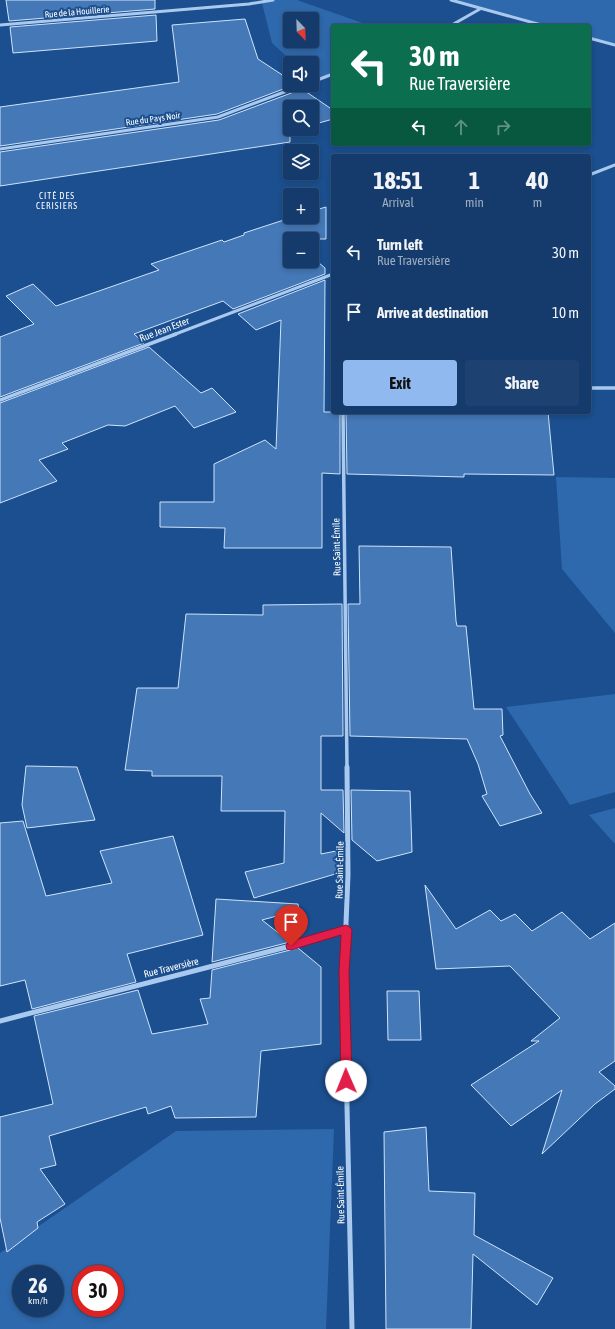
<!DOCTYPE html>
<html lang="en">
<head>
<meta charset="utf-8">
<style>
	:root { --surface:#143b6b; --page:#1d4271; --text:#f1f3f6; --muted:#9dadc1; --line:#33557e; --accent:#90b9f0 }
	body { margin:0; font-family:"Asap Condensed",sans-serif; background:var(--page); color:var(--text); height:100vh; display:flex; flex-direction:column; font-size:15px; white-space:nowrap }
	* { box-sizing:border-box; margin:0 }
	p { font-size:13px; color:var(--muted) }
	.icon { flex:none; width:22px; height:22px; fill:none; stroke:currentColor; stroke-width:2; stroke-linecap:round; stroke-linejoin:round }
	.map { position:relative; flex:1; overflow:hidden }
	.drawer { position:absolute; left:331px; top:154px; width:260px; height:260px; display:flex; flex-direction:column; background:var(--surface); border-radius:4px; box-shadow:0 2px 6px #0003,0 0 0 1px var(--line) }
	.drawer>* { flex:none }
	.banner { position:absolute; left:331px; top:24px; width:260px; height:122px; border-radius:4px; box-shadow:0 2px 6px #0003,0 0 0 1px var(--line); background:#0b6e4f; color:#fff; overflow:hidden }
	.needle { width:26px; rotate:157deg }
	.controls { position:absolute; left:283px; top:12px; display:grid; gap:8px }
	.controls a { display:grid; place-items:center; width:36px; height:36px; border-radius:4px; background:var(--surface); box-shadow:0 2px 6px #0003,0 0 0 1px var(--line); font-size:20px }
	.speed { position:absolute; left:12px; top:1265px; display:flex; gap:8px; font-size:20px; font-weight:700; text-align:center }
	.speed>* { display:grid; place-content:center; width:52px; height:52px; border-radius:50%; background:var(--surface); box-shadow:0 2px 6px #0003,0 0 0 1px var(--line); line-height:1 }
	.speed small { font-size:10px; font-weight:400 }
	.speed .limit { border:6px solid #d22; background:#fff; color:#111 }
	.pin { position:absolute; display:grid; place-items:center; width:34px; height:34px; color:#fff; margin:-41px -17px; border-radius:50% 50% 50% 0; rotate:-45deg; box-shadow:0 0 4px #0007 }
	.pin .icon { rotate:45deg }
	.me { position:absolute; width:44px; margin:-22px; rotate:359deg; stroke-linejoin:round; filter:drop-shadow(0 0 3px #0008) }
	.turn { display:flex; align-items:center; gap:14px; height:84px; padding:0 12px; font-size:18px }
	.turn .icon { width:52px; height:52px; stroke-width:2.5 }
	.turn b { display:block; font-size:28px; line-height:34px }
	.lanes { display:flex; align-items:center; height:38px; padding:0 12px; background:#0003; justify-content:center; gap:20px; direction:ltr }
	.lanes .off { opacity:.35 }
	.eta { display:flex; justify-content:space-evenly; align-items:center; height:68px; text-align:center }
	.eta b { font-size:24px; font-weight:700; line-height:28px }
	.primary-button { display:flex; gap:8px; margin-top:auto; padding:8px 12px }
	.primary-button a { flex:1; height:46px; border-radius:4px; background:var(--accent); color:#111; font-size:16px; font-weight:700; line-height:46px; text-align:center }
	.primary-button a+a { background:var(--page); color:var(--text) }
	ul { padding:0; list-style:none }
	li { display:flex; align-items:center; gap:12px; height:60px; padding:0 12px }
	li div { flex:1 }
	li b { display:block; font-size:15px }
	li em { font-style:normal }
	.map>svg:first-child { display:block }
	.green { fill:#2e69ad; fill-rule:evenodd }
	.building { fill:#4478b7; stroke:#cfe3fa }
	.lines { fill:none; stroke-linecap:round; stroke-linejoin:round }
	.minor-far2 { stroke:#a9c9ee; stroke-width:3 }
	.minor-far1 { stroke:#a9c9ee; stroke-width:3.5 }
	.minor { stroke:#a9c9ee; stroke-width:5 }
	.route { fill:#e11d48; stroke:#92132f }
	.labels { text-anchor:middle; stroke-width:4; stroke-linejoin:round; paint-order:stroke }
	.far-street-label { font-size:9px; fill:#fff; stroke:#1b4f8f }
	.far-neighbourhood-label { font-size:9px; letter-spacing:1px; fill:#fff; stroke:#1b4f8f }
	.street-label { font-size:10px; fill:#fff; stroke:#1b4f8f }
</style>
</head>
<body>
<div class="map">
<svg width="615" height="1329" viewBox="0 0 615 1329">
	<rect width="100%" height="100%" fill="#1b4f8f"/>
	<!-- green -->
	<g class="green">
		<path d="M275,0H297L371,26H333V73L314,81L312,79V63H294L272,43L262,3ZM290,19H312V41H290Z"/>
		<path d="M456,0H615V44L589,37V26H550Z"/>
		<path d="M556,477L615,478V633L562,569Z"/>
		<path d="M615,694V792L570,805L506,707Z"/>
		<path d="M615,808V844L589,815Z"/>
		<path d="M334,1129L326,1329H0V1253L176,1131ZM21,1274H55V1308H21ZM81,1274H115V1308H81Z"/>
	</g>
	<!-- building -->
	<g class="building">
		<path d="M6,0H155V9L9,21Z"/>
		<path d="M156,15L157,41L13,53L10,27Z"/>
		<path d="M245,19L258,59L290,80V85H294L217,114L0,146V107L179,82L172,25Z"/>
		<path d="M302,89L333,110V119L312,125V107H290V129H297L290,131V142L0,186V152L219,120Z"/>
		<path d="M326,207V239H288L290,240V261H312V257L325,268V274L233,309L223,301L134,334L144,343L0,397V337L34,324L6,296L33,284L56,306L159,270L151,264L222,240L224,242L244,235V233L293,217H312V211Z"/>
		<path d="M325,280L324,412H340V474L322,473V548H224L225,528L160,527V502H214V464L265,440L276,449L281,320L256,330L238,314Z"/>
		<path d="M149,347L201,393L212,388L236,412L194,428L175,406L125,426L108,425L62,443L68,449L39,460L57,481L0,503V403Z"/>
		<path d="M346,412H548L554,475L464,474V477L347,474Z"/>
		<path d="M359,546L451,547L456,621L457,626H466L474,709H502L503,735L500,736L530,794L542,813L500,826L482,796L487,794L478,764L467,739L350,736L348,604H360Z"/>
		<path d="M342,604L343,736H321V790H343L344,833L321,813V854L336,851L342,872L254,898L245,872L284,863L285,811H221L222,776H152V771L125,770L137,688H178L186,614L263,615V605Z"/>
		<path d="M26,766L77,767L95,820L27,828L22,805Z"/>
		<path d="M351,790L410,791L412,852L377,861L352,840Z"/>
		<path d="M23,821L46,896L112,883L100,851L173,836L203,935L127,954L136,982L32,1009L25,980L0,986V823Z"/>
		<path d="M425,885L456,929L490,910L501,921L515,914L532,931L562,912L590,939L615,923V1061L599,1072L615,1086V1089L595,1104L542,1154L562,1090L511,1126L471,1085L539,1041H531L560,1018L510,966L436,969Z"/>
		<path d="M216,899L298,904L299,910L262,920L290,942L212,962Z"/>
		<path d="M298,948L321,967V1044L261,1051L256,1117L175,1118L171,1106L148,1114L146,1107L49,1136L56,1165L40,1169L65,1204L37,1222L38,1228L7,1252L0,1218V1117L53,1104L34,1016L138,990L152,1034L208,1024L200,999L210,998L212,970Z"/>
		<path d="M387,991H419L421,1040H388Z"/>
		<path d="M426,1127L429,1191L475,1193L474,1235L553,1278L537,1305L473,1254L471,1329H386L384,1132Z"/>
	</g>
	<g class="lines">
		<!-- minor-far2 -->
		<g class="minor-far2">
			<path d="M451,0L545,26"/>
			<path d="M0,25L249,4L273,0"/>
			<path d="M450,26L480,9"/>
			<path d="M589,38L615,45"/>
			<path d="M312,82L333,74"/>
			<path d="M0,149L218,117L303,85"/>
			<path d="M589,175L615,165"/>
			<path d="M173,335L333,274"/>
		</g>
		<!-- minor-far1 -->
		<g class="minor-far1">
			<path d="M589,388H615"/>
			<path d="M0,400L176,334"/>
			<path d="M343,412L347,768"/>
		</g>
		<!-- minor -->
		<g class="minor">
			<path d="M347,767L348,875L344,972L352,1329"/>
			<path d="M0,1021L306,942L346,930"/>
		</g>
	</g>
	<!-- route -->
	<path class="route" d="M346,925L350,927L352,930L349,972L352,1081L350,1084L346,1086L342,1084L341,1081L339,972L341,935L291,950L287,949L286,946L287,943L291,941Z"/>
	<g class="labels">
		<!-- far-street labels -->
		<g class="far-street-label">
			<text transform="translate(77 12) rotate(-5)" y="3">Rue de la Houillerie</text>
			<text transform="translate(153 119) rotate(-8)" y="3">Rue du Pays Noir</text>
		</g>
		<!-- far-neighbourhood labels -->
		<g class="far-neighbourhood-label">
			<text x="57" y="199">CITÉ DES<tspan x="57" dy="10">CERISIERS</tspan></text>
		</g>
		<!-- street labels -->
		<g class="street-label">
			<text transform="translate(164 329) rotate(-21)" y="4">Rue Jean Ester</text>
			<text transform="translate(336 547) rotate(-91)" y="4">Rue Saint-Émile</text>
			<text transform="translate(339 870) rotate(-89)" y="4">Rue Saint-Émile</text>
			<text transform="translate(171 967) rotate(-14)" y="4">Rue Traversière</text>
			<text transform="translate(340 1195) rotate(-91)" y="4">Rue Saint-Émile</text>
		</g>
	</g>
</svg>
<div class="controls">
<a><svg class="needle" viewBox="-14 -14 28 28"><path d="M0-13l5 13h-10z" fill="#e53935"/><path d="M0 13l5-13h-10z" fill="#9dadc1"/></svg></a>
<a><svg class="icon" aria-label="sound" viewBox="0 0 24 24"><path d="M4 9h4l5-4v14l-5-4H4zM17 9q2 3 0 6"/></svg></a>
<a><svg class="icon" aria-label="search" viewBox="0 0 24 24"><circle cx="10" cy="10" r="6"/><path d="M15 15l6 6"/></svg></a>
<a><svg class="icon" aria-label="layers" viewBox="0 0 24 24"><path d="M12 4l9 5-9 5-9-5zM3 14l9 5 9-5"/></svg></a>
<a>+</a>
<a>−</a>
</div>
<div class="speed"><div>26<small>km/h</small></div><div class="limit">30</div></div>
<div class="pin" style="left:291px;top:946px;background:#d93025"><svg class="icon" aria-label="arrive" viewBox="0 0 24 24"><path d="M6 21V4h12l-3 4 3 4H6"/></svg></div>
<svg class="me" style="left:346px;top:1081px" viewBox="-20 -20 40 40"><circle r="19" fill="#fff"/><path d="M0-13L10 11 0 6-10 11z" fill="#e11d48"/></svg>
<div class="banner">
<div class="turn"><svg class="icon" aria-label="left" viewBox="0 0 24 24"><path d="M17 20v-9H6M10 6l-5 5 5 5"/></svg><div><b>30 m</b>Rue Traversière</div></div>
<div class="lanes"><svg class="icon" aria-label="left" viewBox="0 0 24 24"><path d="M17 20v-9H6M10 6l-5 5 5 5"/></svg><svg class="icon off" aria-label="ahead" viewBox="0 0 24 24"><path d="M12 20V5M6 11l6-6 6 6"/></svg><svg class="icon off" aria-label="right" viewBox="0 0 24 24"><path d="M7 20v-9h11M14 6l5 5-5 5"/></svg></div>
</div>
<section class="drawer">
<div class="eta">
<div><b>18:51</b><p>Arrival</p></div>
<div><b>1</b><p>min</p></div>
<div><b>40</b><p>m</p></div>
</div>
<ul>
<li><svg class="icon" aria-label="left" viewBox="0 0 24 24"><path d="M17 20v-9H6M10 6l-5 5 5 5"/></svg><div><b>Turn left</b><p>Rue Traversière</p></div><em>30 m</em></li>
<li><svg class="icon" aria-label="arrive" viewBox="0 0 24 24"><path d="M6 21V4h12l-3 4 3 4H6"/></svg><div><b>Arrive at destination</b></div><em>10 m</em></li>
</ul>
<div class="primary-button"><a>Exit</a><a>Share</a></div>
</section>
</div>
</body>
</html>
